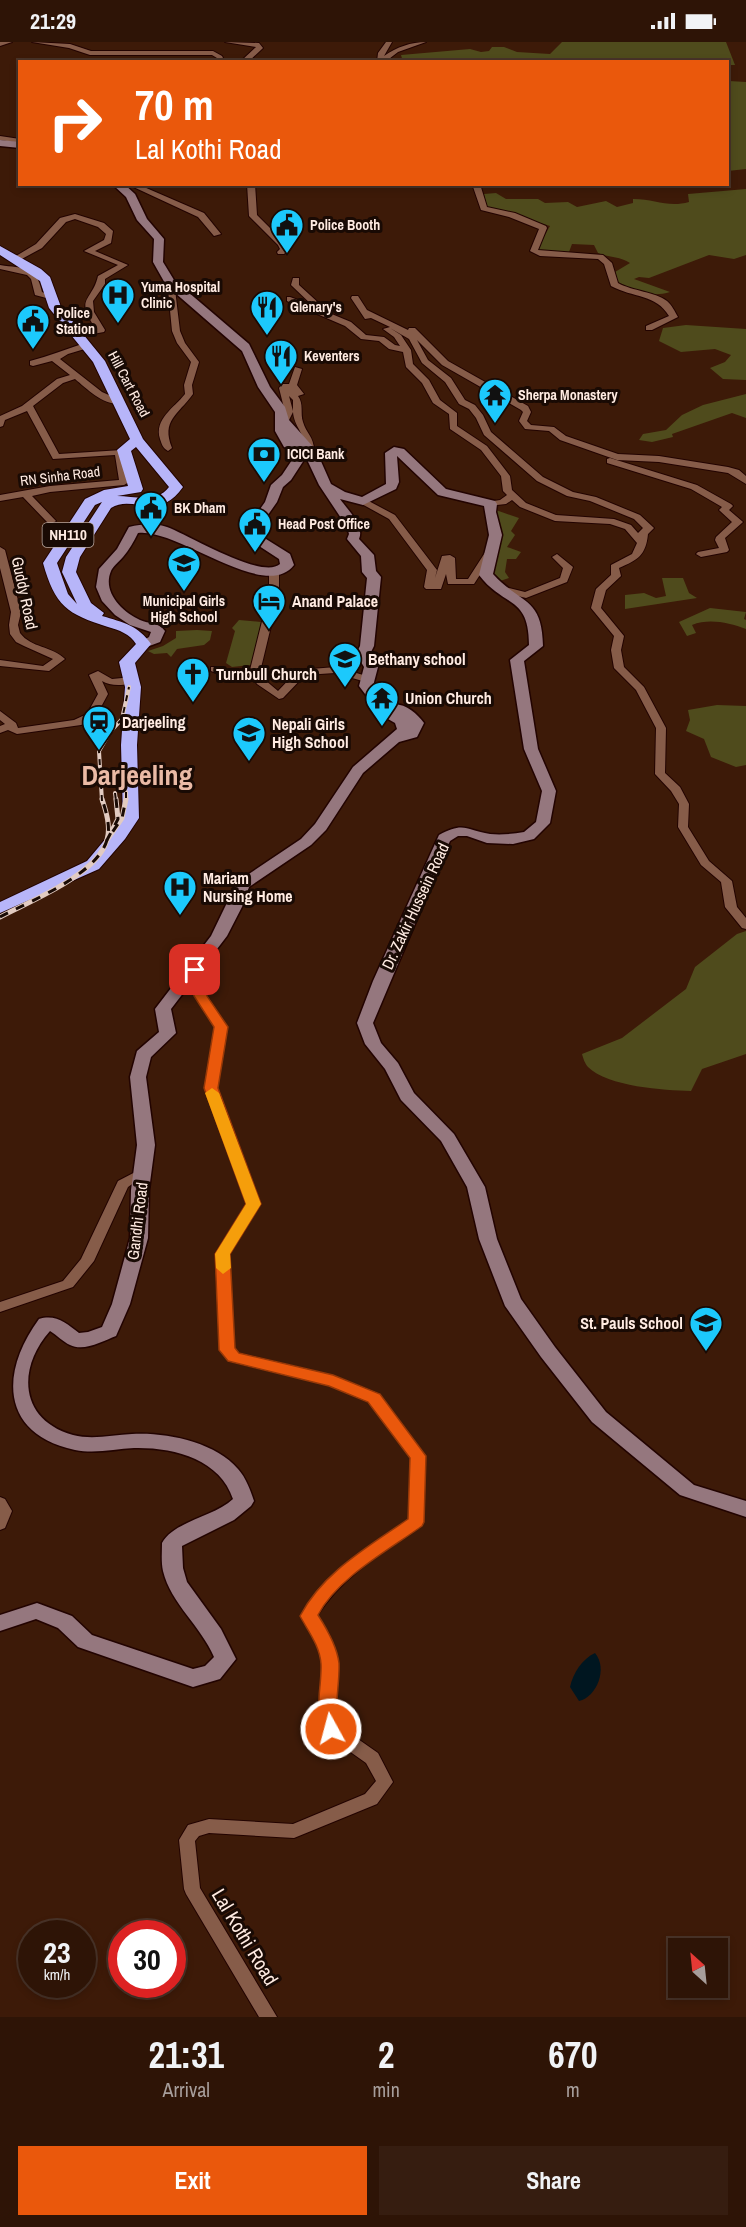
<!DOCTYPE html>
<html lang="en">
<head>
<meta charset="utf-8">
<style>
	:root { --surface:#2e1406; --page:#361d10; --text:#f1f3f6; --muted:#a79e9b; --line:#493328; --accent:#ea580c }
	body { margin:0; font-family:"Archivo Narrow",sans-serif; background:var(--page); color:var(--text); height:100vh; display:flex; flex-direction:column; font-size:22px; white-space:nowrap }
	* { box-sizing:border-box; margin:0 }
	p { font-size:20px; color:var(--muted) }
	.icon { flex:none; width:33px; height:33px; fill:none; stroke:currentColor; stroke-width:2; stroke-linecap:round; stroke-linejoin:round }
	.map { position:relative; height:1975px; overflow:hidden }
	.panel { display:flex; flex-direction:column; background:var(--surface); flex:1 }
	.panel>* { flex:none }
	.hud { position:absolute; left:18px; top:18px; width:711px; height:126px; border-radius:0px; box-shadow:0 3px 9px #0003,0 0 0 2px var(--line); background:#ea580c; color:#fff; overflow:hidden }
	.needle { width:39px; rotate:333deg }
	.fabs { position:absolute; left:668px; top:1896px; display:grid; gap:12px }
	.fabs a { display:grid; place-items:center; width:60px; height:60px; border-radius:0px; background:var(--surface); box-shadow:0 3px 9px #0003,0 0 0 2px var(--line); font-size:30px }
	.speed { position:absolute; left:18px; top:1878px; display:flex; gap:12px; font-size:30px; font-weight:700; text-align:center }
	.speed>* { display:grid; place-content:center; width:78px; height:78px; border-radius:50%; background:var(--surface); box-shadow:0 3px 9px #0003,0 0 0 2px var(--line); line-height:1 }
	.speed small { font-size:15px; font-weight:400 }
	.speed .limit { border:9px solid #d22; background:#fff; color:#111 }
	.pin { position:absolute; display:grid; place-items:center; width:51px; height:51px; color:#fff; margin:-26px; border-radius:12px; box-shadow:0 3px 9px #0006 }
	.me { position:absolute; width:66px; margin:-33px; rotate:353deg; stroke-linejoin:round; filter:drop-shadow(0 0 4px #0008) }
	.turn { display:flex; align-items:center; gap:21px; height:126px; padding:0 18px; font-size:27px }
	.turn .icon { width:78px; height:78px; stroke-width:2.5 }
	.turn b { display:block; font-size:42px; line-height:51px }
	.eta { display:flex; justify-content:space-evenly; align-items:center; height:102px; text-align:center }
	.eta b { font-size:36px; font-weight:700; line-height:42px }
	.action { display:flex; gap:12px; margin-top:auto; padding:12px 18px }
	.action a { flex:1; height:69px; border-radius:0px; background:var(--accent); color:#fff; font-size:24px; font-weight:700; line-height:69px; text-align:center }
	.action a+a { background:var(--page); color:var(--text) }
	.status { display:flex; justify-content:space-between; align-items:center; height:42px; padding:0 30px; background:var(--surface); direction:ltr }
	.status svg { height:16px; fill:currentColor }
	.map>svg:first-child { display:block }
	.green { fill:#4f4b1c }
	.water { fill:#001620 }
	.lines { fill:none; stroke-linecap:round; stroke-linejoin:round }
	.street-casing { stroke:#220300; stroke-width:2 }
	.secondary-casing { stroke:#220300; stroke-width:3 }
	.highway-casing { stroke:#220300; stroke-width:2 }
	.street { fill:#865c49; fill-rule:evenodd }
	.secondary { fill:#95777e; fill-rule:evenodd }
	.highway { fill:#b7b5f9; fill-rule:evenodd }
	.rail-far1-casing { stroke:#e2cbc1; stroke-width:4 }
	.rail-casing { stroke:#e2cbc1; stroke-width:5 }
	.rail-far1 { stroke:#190a04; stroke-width:2; stroke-dasharray:6; stroke-linecap:butt }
	.rail { stroke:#190a04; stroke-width:3; stroke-dasharray:9; stroke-linecap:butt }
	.route { fill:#ea580c; stroke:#983908; stroke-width:1.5 }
	.slow { fill:#f59e0b }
	.labels { text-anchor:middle; stroke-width:6; stroke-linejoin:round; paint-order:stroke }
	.far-poi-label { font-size:14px; font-weight:bold; fill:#ffebe2; stroke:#190a04; text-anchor:start }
	.far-street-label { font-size:14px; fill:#ffebe2; stroke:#190a04 }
	.shield { fill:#190a04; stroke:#baa89f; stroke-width:1.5 }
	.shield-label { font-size:15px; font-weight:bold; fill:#ffebe2 }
	.street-label { font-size:16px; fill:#ffebe2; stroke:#190a04 }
	.poi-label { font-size:16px; font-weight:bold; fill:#ffebe2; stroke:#190a04; text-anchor:start }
	.near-street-label { font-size:20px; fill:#ffebe2; stroke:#190a04 }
	.town-label { font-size:28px; font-weight:bold; fill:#eabaa5; stroke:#190a04 }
</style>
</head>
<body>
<div class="status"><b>21:29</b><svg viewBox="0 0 49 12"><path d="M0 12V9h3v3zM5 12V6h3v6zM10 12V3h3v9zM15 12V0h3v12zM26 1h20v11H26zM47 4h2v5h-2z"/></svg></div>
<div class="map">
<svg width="746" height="1975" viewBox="0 0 746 1975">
	<rect width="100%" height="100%" fill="#3d1a08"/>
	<!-- green -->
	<g class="green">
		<path d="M562,0H726L735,23H728V20H403L401,13L470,7L481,10L489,9L492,5H504L517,10L550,12Z"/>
		<path d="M728,35L729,39L746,40V127L728,129Z"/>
		<path d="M746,147V213L734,217L709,213L649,236L639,235L634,237L670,250C651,256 635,249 618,240L615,230L630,221C620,214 609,216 598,211L594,203L572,202L569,210L536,208L550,184L487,165L484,152L496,151L506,157H538L545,161L568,160L577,165L606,159L617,165L633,161V157C655,157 668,166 689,160L688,152Z"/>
		<path d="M686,283L746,287V338L723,337L710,326L725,320L731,313L715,307L681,310L659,299L663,286Z"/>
		<path d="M746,352V376L732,371L672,392L673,395L652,400L639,398L643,392L666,388L682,373L703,363Z"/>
		<path d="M493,467L519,476L511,489L515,493L507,505L521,510L516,517H507L505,530L509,536L500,539L490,527L499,481Z"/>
		<path d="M662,536H683L689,551L697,556L625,567V553L644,551L656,556L666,554Z"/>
		<path d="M710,566L746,570L744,577L746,578V587C729,581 710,576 692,583L696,591L687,594L679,580Z"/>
		<path d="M239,578L261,580L253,620L251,623L232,625L226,621L235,589L232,586Z"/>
		<path d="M197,588L212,589L210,598L204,603L177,607L171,615L167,611L154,612L148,609L163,604L176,596V589Z"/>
		<path d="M717,663L746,664V723L736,725L711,715L704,697L686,689L690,678L688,668Z"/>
		<path d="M746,889V1012L702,1027L691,1049C664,1048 608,1045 588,1025C585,1022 583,1016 582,1012L622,996L686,947L695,925L737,892Z"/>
	</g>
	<!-- water -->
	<path class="water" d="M595,1611C608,1626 597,1655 579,1659L570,1645C573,1631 582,1617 595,1611Z"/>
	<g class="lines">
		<defs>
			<g id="street">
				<path d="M0,0H12L0,4Z"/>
				<path d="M32,0L70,2L91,9H213L222,14L225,20H218L217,16L212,13H90L69,6Z"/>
				<path d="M225,0L259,1L263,6L248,20H240L256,5Z"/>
				<path d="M386,0H392L384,14C397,5 411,0 426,0L398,10L385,20H377L378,11Z"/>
				<path d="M0,94L20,97V101L0,98Z"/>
				<path d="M127,142H137L204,171L221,192L214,194L198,175Z"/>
				<path d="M247,142H255L257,173L284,200L288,208L284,212H278L277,210L280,207L278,203L249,174Z"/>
				<path d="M472,142H480L487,165L515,171L546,184L547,186L538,208L603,213L612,221L618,241C632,249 656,250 667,259C672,263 675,270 678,275L652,288H646V284L669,274C656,252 633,256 611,244L604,222L598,217L540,214L530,209L539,187L509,175L481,168Z"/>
				<path d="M75,172L104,181L113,189L111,201L95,209L128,223L105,237V242L93,259L94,270L105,288L104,290L76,295H73V291L96,287C74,255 92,260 98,234L118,223L84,209L104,198L106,192L98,185L75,177L66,180L42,206L18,219L11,217L36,202L60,176Z"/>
				<path d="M0,223C24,227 36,222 42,250L54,255L50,257L35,253L31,237L27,233L0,227Z"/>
				<path d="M293,236H299V243L322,264V268L351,280L366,293L384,295L395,303L400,304L394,295L383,287L390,285L371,276L365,277L351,256L352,254H358L367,268L408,288L409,286H415L448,319L528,364L531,370L527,379L531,383L554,385L566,394L618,412L659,414L728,425L739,428L746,434V442L728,431L659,420L617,418L560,398L549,389L525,387L519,379L523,370L521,368L442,323L417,298L428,318L451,336L465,358L475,363L483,373L491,390L543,435L573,450L596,455L640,473L654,486L648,492C646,513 638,518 619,526L621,534L606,548L601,566L624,594L621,608L624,625L644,645L666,686L665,731L680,745L689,762L688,785L709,819L732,839L737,865L746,876V887L742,886L725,865L721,840L701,823L678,785L679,762L671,749L655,732L656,686L636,648L614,626L611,608L614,594L591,566L596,547L611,533V523L632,512L637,501L625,487L610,482L555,479L520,465L512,458L506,462L488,464V460L500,458L507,453L503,449L501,434L481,408L450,387L449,372L433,361L422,341L406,325L403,310L389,307L379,299L361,297L345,284L287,259V255H290L312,263L291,243ZM390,286L409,297L422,321L445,340L459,362L469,367L476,376L484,393L537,439L567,454L590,459L634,477L643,486L638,491L631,483L614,477L556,473L526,461L512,448L510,434L487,404L457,384V371L440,358L429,338L413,322L411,308L401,293Z"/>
				<path d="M167,237L174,239L180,289L185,301L199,320L192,343L193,352C178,373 161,378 172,406L168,409C163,406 162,403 160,397C154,377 174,366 185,352L184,343L191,320L177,301L172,289Z"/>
				<path d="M85,301L88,302V306L68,312L60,317L102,350L120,358V362C103,363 87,347 75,337L63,341L33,364L59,412L122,408L129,440L124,443L50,450L32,454L56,479L51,482L48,481L23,455L0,459V453L50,444L119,438L115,413L53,417L27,369L5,378L3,384L0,385V374L22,364L57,337L70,333L52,319L33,324L30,323V319C49,314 66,307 85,301Z"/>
				<path d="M295,325L302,327L297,343L304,352L298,354C304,362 300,371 303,380C306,391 314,395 314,408L310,411L306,408C306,393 294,385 293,370L287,382L280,380L285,370L279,346L282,342H289ZM289,354L293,358V369Z"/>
				<path d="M610,416L697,443L731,462L733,464L729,468L743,480L725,496L729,508L727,510L701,515L696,512L698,510L719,506L715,498L716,495L732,480L719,468L722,465L691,447L607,421V417Z"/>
				<path d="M363,456L395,473L437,528L435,536L442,514L450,513L455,516L456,537H468L486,509H492L494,511L474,542H448L446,532L441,547H426L424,545L427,528L389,477L360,461L358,459Z"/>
				<path d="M0,505L5,508L21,570L18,583L20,591C31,606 52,604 65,617L49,629L0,624V618L43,624L53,617L24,604L16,600L10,592L9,583L11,570L0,526Z"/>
				<path d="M557,512L573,525L567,540L526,556L498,549L496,547L501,544L525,550L560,536L563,526L552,515Z"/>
				<path d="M274,527L279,530V551L260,630L265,638L278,649L298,628L336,625L370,635V639L366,640L335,631L305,633L283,656L279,657L257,642L252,634L234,637L211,629V625H219L235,631L250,628L269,551V530Z"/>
				<path d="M98,629L112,637L132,635L137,638C129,644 111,645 102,639L108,652L95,676L81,683L17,692L8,688L0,691V684L5,682L0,678V669L16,681L18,686L74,678L87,672L98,652L89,633Z"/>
				<path d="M195,924L201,928L207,954L227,985L217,1046L260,1162L229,1212L234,1306L238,1311L333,1334L379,1352L425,1414L423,1480L421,1484C383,1510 342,1534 317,1574L329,1592L338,1620L334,1672L338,1683L378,1711L393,1740L377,1762L294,1796L209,1791L199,1794L195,1799L200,1846L277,1975H259L186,1852L184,1847L179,1798L188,1783L209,1777L293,1782L365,1752L376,1739L366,1721L325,1692C314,1668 323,1646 322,1622C321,1604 309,1589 301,1574C325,1530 369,1505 409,1477L411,1415L369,1360L330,1343L229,1319L220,1308L215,1212L247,1162L205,1046L215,985L195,954L189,928Z"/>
				<path d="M143,1126L149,1130L128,1145L94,1219L73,1245L0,1270V1260L63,1239L81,1217L118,1139Z"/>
				<path d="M0,1455L5,1457L12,1469L5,1486L0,1488Z"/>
			</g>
			<g id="secondary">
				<path d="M0,98L20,100V106L0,104Z"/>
				<path d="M112,142H124L135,152L147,177L164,197L163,220L174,238L249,302L270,345L285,365L289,378L316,408L331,442L345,450L362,455L386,442L385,411L394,405L404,407L446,447L495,459L497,462L496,470L502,493L493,532C521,563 542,554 543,604L524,619L538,707L556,749L550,781L534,797L513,802L487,801L467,794H458L450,799L373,981L381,1001L398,1021L414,1051L454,1092L485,1145L497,1197L521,1257L555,1305L606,1370L694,1443L746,1459V1475L680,1453L592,1380L541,1315L505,1264L479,1197L467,1145L441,1099L401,1058L385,1027L365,1002L357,981L373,939L439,793C464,779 466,788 490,792C501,793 513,792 524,790L536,780L542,749L524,707L510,618L529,603C529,553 504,566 479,533L489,493L484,464L438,453L397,414L399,440L396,447L363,463L340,457C347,467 365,484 359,497L374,513L376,529L381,535L374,604L370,612L378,625L373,644L388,663C403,659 416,670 424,681L417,695L399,700L363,731L326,788L311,803L249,845L244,861L227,894L171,967L176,991L151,1015L146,1035L155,1103L149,1148L148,1196L130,1262L116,1294C103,1299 84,1310 70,1303C63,1300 57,1293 50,1289C17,1326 19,1378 73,1393C92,1398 113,1393 132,1392C166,1390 215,1400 238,1427C246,1436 250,1447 254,1459L251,1464L234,1478L182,1504L183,1526L187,1540L221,1587L236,1617L220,1637L193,1645L78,1605L58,1586L36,1577L0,1589V1573L37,1561L72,1574L92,1593L193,1627L205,1624L214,1615C201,1584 171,1562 163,1529C161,1520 162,1510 162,1501C174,1479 214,1475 233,1457C220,1417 173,1405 134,1406C115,1407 95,1412 75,1408C0,1392 0,1330 39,1277C56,1272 66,1281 79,1291L88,1290L102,1285L112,1262L130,1196L131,1148L137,1103L130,1035L137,1009L159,990L155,967L211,894L237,840L301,797L315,782L353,725L397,687L395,681L381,673L359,644L364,625L356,612L360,604L367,536L362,530L361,514L347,497L349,492L347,485L319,443L302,407L304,418L291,438L283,445L277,460L263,480L262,489L266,497L290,512L294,523C265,561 178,486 138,491C134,499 129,508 123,515C119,520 113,524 111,529C102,550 122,570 140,578C149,582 158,580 165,589L160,600L144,606L137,602L149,595L151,590L130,583L115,573L102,559L96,545L99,527L117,507L129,485C142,482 155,481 167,485C189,493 262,538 280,522L279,517L256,502L250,489L251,480L265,460L271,443L282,433L292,418L290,407L284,405L275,389V370L258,345L242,309L166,243L153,220L154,197L137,178L126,155Z"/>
			</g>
			<path id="highway" d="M0,204L41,227L50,235L61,265L105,319L143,397L183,445C158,481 133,452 111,466L80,515L76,530L91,561L104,571L102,574C123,580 139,584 151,602L135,621L141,645L137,703L139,776L125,797L99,827L0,871V860L87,819L123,776L121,703L125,645L119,620L136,602C130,592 119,588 108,585C67,572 55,564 43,521L85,457L104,448L128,444L117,408L130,397L93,320L49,266L40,239L0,213ZM136,405L169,445C156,462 135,454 117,454L141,450L143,447L131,409ZM102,460L66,515L62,530L77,562L68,552L57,521L95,463Z"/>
		</defs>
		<!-- street casing -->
		<use href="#street" class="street-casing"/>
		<!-- secondary casing -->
		<use href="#secondary" class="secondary-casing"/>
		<!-- highway casing -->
		<use href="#highway" class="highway-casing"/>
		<!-- street -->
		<use href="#street" class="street"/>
		<!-- secondary -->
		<use href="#secondary" class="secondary"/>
		<!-- highway -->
		<use href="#highway" class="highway"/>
		<defs>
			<g id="rail-far1">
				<path d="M126,750V759"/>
				<path d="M115,751L116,759"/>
				<path d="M102,759L99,709L110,690L122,677L129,645"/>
			</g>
			<g id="rail">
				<path d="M116,757L118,777L107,798L122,776L126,757"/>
				<path d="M0,875C30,859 97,833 107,798C111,785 106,769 102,757"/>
			</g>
		</defs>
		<!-- rail-far1 casing -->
		<use href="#rail-far1" class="rail-far1-casing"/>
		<!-- rail casing -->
		<use href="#rail" class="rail-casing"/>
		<!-- rail-far1 -->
		<use href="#rail-far1" class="rail-far1"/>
		<!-- rail -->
		<use href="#rail" class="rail"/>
	</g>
	<!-- route -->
	<path class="route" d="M195,924L202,928L207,954L228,985L218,1046L261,1162L230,1212L235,1306L239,1311L333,1333L380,1352L426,1414L424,1480L422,1484C389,1508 337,1536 318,1573C327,1587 337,1604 339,1621C340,1644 333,1664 340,1687L337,1692L331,1694L325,1692C313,1668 322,1646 321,1622C320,1604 308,1589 300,1574C323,1530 368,1505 408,1477L410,1416L368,1360L329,1344L228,1319L219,1308L215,1212L246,1162L204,1046L214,985L194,954L189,928Z"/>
	<!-- slow -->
	<path class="slow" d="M212,1046L219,1051L261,1162L230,1212L231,1226L223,1232L216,1226L215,1212L246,1162L205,1051Z"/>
	<!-- icons -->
	<defs>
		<symbol id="civic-pin" viewBox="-11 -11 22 30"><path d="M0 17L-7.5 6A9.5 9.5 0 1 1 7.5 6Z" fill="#1cc9fc" stroke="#190a04"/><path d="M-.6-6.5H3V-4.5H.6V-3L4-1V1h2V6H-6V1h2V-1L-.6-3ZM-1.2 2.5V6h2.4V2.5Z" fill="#111"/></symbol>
		<symbol id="hospital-pin" viewBox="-11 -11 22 30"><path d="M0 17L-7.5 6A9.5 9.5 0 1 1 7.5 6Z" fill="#1cc9fc" stroke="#190a04"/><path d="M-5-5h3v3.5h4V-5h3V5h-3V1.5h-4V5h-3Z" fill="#111"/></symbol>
		<symbol id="restaurant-pin" viewBox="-11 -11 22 30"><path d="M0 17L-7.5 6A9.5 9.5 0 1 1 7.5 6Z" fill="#1cc9fc" stroke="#190a04"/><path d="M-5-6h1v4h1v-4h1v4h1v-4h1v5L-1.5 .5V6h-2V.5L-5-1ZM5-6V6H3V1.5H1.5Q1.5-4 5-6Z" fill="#111"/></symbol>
		<symbol id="temple-pin" viewBox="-11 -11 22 30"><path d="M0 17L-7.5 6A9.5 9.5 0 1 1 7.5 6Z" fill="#1cc9fc" stroke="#190a04"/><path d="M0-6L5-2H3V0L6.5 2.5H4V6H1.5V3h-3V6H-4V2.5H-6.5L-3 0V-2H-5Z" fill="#111"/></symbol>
		<symbol id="bank-pin" viewBox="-11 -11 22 30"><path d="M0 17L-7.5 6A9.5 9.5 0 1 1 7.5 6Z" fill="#1cc9fc" stroke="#190a04"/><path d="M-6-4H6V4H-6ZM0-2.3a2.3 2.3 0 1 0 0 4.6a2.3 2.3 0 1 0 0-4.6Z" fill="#111"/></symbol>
		<symbol id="school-pin" viewBox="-11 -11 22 30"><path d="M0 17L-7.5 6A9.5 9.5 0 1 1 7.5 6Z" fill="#1cc9fc" stroke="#190a04"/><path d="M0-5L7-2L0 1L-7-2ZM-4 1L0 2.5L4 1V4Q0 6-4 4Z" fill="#111"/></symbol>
		<symbol id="hotel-pin" viewBox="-11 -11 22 30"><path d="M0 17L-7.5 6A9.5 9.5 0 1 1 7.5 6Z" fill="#1cc9fc" stroke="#190a04"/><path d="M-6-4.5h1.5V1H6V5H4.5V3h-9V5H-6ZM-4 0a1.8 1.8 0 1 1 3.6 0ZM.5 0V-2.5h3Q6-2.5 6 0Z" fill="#111"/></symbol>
		<symbol id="church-pin" viewBox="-11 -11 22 30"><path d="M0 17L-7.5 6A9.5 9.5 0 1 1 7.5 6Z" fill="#1cc9fc" stroke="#190a04"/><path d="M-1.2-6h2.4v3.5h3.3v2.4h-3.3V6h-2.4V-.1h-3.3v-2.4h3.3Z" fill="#111"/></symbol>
		<symbol id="station-pin" viewBox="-11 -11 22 30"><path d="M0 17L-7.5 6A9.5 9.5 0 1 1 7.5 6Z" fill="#1cc9fc" stroke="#190a04"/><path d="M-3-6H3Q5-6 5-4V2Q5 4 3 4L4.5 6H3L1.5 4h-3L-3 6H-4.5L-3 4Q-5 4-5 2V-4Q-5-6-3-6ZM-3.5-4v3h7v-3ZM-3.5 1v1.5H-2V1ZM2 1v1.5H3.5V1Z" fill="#111"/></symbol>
	</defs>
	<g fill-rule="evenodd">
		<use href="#civic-pin" x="268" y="164" width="38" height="52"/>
		<use href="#hospital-pin" x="99" y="234" width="38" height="52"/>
		<use href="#restaurant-pin" x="248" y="246" width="38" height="52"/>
		<use href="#civic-pin" x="14" y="260" width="38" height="52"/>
		<use href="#restaurant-pin" x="262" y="295" width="38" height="52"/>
		<use href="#temple-pin" x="476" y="334" width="38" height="52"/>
		<use href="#bank-pin" x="245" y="393" width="38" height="52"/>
		<use href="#civic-pin" x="132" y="447" width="38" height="52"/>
		<use href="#civic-pin" x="236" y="463" width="38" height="52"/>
		<use href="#school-pin" x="165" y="502" width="38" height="52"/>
		<use href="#hotel-pin" x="250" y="540" width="38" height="52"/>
		<use href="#school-pin" x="326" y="598" width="38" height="52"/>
		<use href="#church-pin" x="174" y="613" width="38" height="52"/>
		<use href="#temple-pin" x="363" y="637" width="38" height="52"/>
		<use href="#station-pin" x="80" y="661" width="38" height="52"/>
		<use href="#school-pin" x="230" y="672" width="38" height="52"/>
		<use href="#hospital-pin" x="161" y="826" width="38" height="52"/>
		<use href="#school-pin" x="687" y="1262" width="38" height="52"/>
	</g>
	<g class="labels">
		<!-- far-poi labels -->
		<g class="far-poi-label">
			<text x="310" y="188">Police Booth</text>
			<text x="141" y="250">Yuma Hospital<tspan x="141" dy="16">Clinic</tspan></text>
			<text x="290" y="270">Glenary's</text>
			<text x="56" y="276">Police<tspan x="56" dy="16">Station</tspan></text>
			<text x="304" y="319">Keventers</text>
			<text x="518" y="358">Sherpa Monastery</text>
			<text x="287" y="417">ICICI Bank</text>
			<text x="174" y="471">BK Dham</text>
			<text x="278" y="487">Head Post Office</text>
			<text x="184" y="564" text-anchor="middle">Municipal Girls<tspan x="184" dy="16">High School</tspan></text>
		</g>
		<!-- far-street labels -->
		<g class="far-street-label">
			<text transform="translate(129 342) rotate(62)" y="5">Hill Cart Road</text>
			<text transform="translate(60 434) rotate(-7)" y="5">RN Sinha Road</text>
		</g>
		<!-- shield labels -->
		<rect class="shield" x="42.5" y="481" width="51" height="24" rx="4.5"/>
		<g class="shield-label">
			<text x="68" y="498">NH110</text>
		</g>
		<!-- street labels -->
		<g class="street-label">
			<text transform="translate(25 551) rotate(78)" y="6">Guddy Road</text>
			<text transform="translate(415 864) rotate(-65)" y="6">Dr. Zakir Hussein Road</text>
			<text transform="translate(137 1179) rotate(-83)" y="6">Gandhi Road</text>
		</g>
		<!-- poi labels -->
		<g class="poi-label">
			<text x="292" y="565">Anand Palace</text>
			<text x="368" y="623">Bethany school</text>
			<text x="216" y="638">Turnbull Church</text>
			<text x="405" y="662">Union Church</text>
			<text x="122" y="686">Darjeeling</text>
			<text x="272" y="688">Nepali Girls<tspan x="272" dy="18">High School</tspan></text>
			<text x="203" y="842">Mariam<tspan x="203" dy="18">Nursing Home</tspan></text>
			<text x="683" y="1287" text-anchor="end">St. Pauls School</text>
		</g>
		<!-- near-street labels -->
		<g class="near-street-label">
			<text transform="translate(245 1895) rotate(59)" y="7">Lal Kothi Road</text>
		</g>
		<!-- town labels -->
		<g class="town-label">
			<text x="137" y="743">Darjeeling</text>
		</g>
	</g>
</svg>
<div class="fabs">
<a><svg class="needle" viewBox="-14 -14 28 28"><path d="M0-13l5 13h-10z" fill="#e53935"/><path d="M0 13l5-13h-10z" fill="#a79e9b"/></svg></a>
</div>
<div class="speed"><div>23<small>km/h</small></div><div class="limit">30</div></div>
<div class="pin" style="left:195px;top:928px;background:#d93025"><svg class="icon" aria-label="arrive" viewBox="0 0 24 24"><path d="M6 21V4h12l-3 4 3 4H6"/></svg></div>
<svg class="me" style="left:331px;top:1687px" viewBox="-20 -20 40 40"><circle r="17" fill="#ea580c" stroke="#fff" stroke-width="3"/><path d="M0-11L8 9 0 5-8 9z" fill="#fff"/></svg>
<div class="hud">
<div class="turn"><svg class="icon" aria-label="right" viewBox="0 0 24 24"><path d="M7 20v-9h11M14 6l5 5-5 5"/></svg><div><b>70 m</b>Lal Kothi Road</div></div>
</div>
</div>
<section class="panel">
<div class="eta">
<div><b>21:31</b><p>Arrival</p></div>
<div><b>2</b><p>min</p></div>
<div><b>670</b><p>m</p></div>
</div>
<div class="action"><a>Exit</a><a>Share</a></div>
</section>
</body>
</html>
